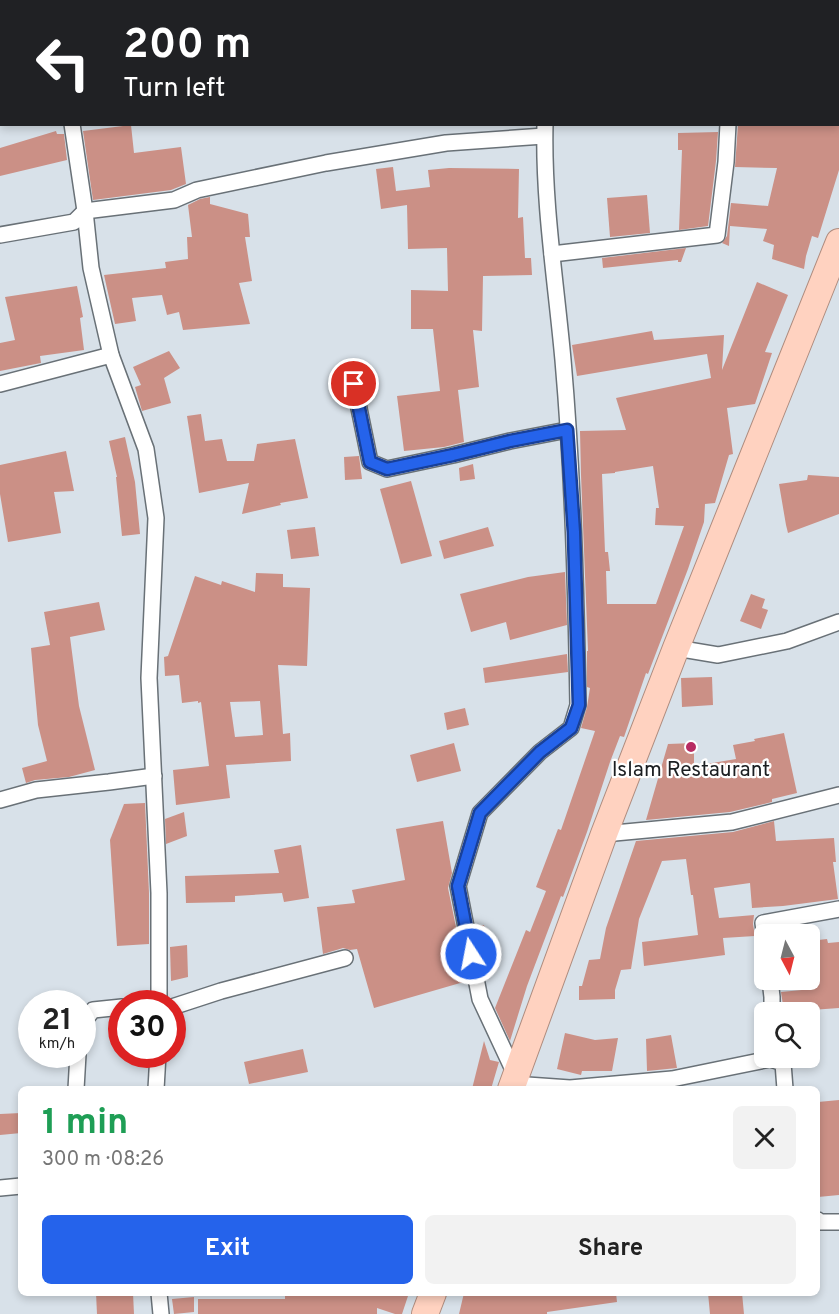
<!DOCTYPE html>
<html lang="en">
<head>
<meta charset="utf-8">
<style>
	:root { --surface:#fff; --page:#f2f2f2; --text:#222; --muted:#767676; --accent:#2563eb }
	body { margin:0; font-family:Overpass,sans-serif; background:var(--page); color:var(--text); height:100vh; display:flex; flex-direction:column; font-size:22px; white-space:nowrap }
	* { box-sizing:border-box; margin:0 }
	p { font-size:20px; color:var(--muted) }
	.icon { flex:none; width:33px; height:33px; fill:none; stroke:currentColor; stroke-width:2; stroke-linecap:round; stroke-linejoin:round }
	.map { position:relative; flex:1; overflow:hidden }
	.drawer { position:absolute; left:18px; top:1086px; width:802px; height:210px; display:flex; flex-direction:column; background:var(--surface); border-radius:9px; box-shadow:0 3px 9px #0003 }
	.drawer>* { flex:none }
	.top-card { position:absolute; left:0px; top:0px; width:840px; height:126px; box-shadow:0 3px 9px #0003; background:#202124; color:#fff; overflow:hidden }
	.needle { width:39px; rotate:173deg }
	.fabs { position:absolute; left:754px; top:924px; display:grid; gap:12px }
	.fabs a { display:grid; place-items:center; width:66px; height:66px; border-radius:9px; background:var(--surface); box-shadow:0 3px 9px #0003; font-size:30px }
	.speed { position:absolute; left:18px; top:990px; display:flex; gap:12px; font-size:30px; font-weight:700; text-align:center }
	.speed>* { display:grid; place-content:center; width:78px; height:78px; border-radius:50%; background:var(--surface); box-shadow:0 3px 9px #0003; line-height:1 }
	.speed small { font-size:15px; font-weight:400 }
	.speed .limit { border:9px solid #d22; background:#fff; color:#111 }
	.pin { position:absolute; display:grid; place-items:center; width:51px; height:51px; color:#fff; margin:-26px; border:3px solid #fff; border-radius:50%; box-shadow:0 2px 6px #0007 }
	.me { position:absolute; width:66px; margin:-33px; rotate:349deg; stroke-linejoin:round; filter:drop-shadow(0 0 4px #0008) }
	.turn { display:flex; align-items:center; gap:21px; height:126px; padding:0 24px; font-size:27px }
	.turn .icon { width:78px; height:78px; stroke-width:2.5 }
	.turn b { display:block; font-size:42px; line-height:51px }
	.round { display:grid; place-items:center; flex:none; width:63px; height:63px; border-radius:9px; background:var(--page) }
	.head { display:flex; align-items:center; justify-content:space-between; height:102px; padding:0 24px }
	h1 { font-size:36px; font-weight:700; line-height:45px; color:#1e9e55 }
	.button { display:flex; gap:12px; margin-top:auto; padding:12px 24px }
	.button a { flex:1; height:69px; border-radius:9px; background:var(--accent); color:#fff; font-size:24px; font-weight:700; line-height:69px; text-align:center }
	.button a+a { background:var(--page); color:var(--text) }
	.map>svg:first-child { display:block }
	.building { fill:#cb9086; fill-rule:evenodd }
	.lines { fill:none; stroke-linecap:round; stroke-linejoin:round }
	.minor-casing { stroke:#697177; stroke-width:18 }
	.trunk-casing { stroke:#af8c7e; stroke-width:28 }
	.minor { stroke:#fff; stroke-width:15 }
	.trunk { stroke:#ffd2c0; stroke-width:26 }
	.route-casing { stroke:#184099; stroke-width:15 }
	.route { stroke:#2563eb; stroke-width:10 }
	.poi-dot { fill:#b82c63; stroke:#fff; stroke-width:2 }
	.labels { text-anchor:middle; stroke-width:4.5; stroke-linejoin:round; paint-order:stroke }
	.poi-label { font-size:21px; fill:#1b1e21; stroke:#fff }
</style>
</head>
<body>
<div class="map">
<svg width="839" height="1314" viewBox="0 0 839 1314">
	<rect width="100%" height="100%" fill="#d8e1e9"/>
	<!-- building -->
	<g class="building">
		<path d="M738,124H839V170L818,238L812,236L806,256L804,269L772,259L774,245L763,241L767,229L730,226L729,246L722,243L727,236L731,203L768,206L777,168L735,167Z"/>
		<path d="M131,125L134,153L181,147L186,184L171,190L93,200L83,131Z"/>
		<path d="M56,131L57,134H64L67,160L0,176V148Z"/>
		<path d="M718,132L716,161L708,226L679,230L682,150H678V133Z"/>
		<path d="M393,167L396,191L430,187L428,170L449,168L519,169L518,218L523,217L525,258H531L532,275L483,276L482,331L473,330L479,387L458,390L464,442L444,447L404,451L397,396L440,391L433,329H411V290L448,291L447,248L408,249L407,205L381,209L376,169Z"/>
		<path d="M647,195L650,233L610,237L607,198Z"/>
		<path d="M210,197V204L248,214L250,237H245L252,281L239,283L250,324L183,330L179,312L167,315L162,295L132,298L136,321L115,324L104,275L166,268L165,262L188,259L187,237H192L188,205L200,199Z"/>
		<path d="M686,248L681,262H678V260L603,268L602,258Z"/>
		<path d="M757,282L788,295L765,352L772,353L755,404L727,408L733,454L729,455L715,503L705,504L704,522L688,569L648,674L646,673L624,737L620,736L610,762L587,832L563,897L561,896L527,986L510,1041L495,1008L526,930L530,932L546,891L536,887L558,829L561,830L595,731L581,728L587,707L590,688L587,687V651H588L581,475L580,431L626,430L616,398L711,378L707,354L577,376L572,345L652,331L654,340L724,335L722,370ZM653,466L659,508H656L655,525L684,526L656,604H607L606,571H610L608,552H605L602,474L615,473V472Z"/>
		<path d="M77,286L83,317L80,318L84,350L40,356L41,363L0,371V343L15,340L5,297Z"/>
		<path d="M169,351L180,368L164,378L171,403L142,411L135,387L141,385L133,367Z"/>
		<path d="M201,414L205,441L222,439L227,461H254L257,444L295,439L308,498L280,503L281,505L242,514L249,483L199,493L187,416Z"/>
		<path d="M125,437L135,482L140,534L122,536L116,477H117L109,441Z"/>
		<path d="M66,451L74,491L54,492L61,533L8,542L0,494V465Z"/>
		<path d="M359,456L362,479L345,480L344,457Z"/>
		<path d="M473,464L475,479L460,481L459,468Z"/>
		<path d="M808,475L839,477V514L788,533L786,525L779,484L807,480Z"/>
		<path d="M411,481L432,556L401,564L380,489Z"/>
		<path d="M315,527L319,556L291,559L287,530Z"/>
		<path d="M488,527L494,546L444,559L439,541Z"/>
		<path d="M565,572L567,625L510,640L506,622L471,632L460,594L528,577Z"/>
		<path d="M256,573L283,574V587L310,588L307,666L278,665L283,734L290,733L291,761L226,765L230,798L176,805L173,770L209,766L201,702L198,703V701L182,703L179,675L165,676L164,657L168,656L195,576L221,585L222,581L255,592ZM260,701L263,735L235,737L230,702Z"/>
		<path d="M751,594L765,599L762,608L768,610L761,629L740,621Z"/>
		<path d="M99,602L105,630L70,637L79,706L95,770L69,777L35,780L26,783L22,768L47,761L38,725L31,648L50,645L44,612Z"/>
		<path d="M567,654L568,672L485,683L483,668Z"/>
		<path d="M712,677L713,705L682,707L681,678Z"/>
		<path d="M465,708L469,725L447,730L444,713Z"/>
		<path d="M784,733L797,793L772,799V802L730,812L646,820L668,744L694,743V766L736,759L733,745L755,741L754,739Z"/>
		<path d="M454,743L461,771L417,782L410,755Z"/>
		<path d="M145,803L149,893V944L117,946L110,840L124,804Z"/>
		<path d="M184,812L187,836L166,844L165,819Z"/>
		<path d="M443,821L452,873L448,888L467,981L374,1008L357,949L350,950L343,948L323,954L317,907L355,903L352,890L405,880L396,829Z"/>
		<path d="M774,821L776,841L834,838L836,862H833L838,899L783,906L752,908L750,883L714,888L719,918L754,915L753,924L755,936L723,938L725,955L644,966L642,942L698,935L693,895H691L686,859L662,861L639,919L631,969L621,970L615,990V999L579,1000V986H582L589,960L600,959L606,928L636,841L733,832Z"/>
		<path d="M301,845L309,898L284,902L282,893L235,896V902L186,903L185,876L279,873L274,850Z"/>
		<path d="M484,925L492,964L483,966L476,927Z"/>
		<path d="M827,939L828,943L839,942V1008L784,1012L781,992L812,989L810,975V941Z"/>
		<path d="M187,945L188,977L171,981L170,947Z"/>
		<path d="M565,1033L595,1040L618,1038L612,1071H582L581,1075L557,1069Z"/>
		<path d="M671,1035L677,1068L647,1071L646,1039Z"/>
		<path d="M484,1041L490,1060L499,1062L491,1089H472Z"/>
		<path d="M303,1049L308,1072L249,1084L244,1062Z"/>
		<path d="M839,1100V1195L818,1197V1102Z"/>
		<path d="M21,1113V1133L0,1135V1114Z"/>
		<path d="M96,1293H133L134,1314H97Z"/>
		<path d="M285,1293H409L402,1314H395L377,1308V1314H198V1299H285Z"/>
		<path d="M464,1293H543V1296L565,1293H616L617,1302L547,1312V1314H459Z"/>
		<path d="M708,1293H742L744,1314H710Z"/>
		<path d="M194,1297V1312L174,1314L172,1299Z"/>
	</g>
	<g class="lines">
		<defs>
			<g id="minor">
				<path d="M47,0L48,2"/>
				<path d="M547,2V0"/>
				<path d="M736,2V0"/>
				<path d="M72,124L85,211L91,268L111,355L146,449L156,518L149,678L159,893V1004"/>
				<path d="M0,235L74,222L85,211L174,200L197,190L326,163L446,143L544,136"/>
				<path d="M552,254L717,235L726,162L728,124"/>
				<path d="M0,384L111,355"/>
				<path d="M354,384L370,462L387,469L453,455L510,441L567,430"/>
				<path d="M676,648L718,655L787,641L839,622"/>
				<path d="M0,800L36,790L109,782L154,776"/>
				<path d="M604,834L732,822L839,795"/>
				<path d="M765,938L763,923L839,909"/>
				<path d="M770,980L772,997V1012"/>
				<path d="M172,1007L221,991L345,958"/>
				<path d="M82,1028L85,1020L93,1010L122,1007"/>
				<path d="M516,1076L480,999L458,886L480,813L540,752L571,728L578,705C576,590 573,475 563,360C556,282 543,203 545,124"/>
				<path d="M513,1084L570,1088L672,1079L770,1059L783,1063L785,1089"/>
				<path d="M76,1089L78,1054"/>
				<path d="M156,1089L158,1054"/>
				<path d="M0,1188L21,1186"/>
				<path d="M818,1220L820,1222H839"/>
				<path d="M159,1293L161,1314"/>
			</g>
			<g id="trunk">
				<path d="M511,1089L604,834L676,648L839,242"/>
				<path d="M425,1314L433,1293"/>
			</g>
		</defs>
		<!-- minor casing -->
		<use href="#minor" class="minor-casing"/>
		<!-- trunk casing -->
		<use href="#trunk" class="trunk-casing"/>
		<!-- minor -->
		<use href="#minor" class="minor"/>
		<!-- trunk -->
		<use href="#trunk" class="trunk"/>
	</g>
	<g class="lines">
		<defs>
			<path id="route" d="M354,384L370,462L387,469L453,455L510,441L567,430L574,532L579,705L571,728L540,752L480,813L458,886L471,954"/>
		</defs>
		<!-- route casing -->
		<use href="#route" class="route-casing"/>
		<!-- route -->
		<use href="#route" class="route"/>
	</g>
	<!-- markers -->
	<circle class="poi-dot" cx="691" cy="747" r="6"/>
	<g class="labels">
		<!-- poi labels -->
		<g class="poi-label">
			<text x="691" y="776">Islam Restaurant</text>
		</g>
	</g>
</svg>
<div class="fabs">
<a><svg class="needle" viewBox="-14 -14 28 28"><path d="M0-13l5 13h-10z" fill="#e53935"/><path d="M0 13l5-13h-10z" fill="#767676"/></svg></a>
<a><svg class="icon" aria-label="search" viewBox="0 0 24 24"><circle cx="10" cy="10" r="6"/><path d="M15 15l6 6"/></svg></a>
</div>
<div class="speed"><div>21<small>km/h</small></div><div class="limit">30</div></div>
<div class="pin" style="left:354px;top:384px;background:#d93025"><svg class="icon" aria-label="arrive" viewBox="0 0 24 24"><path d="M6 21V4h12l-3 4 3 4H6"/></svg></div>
<svg class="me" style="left:471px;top:954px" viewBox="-20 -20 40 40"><circle r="17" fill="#2563eb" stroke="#fff" stroke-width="3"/><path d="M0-11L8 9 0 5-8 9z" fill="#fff"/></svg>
<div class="top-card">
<div class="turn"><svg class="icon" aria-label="left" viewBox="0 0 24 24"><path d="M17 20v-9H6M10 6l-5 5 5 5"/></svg><div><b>200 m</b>Turn left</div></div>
</div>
<section class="drawer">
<div class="head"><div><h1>1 min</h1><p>300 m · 08:26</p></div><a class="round"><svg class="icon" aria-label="close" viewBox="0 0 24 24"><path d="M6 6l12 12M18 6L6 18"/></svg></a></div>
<div class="button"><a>Exit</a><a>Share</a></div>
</section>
</div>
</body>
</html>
